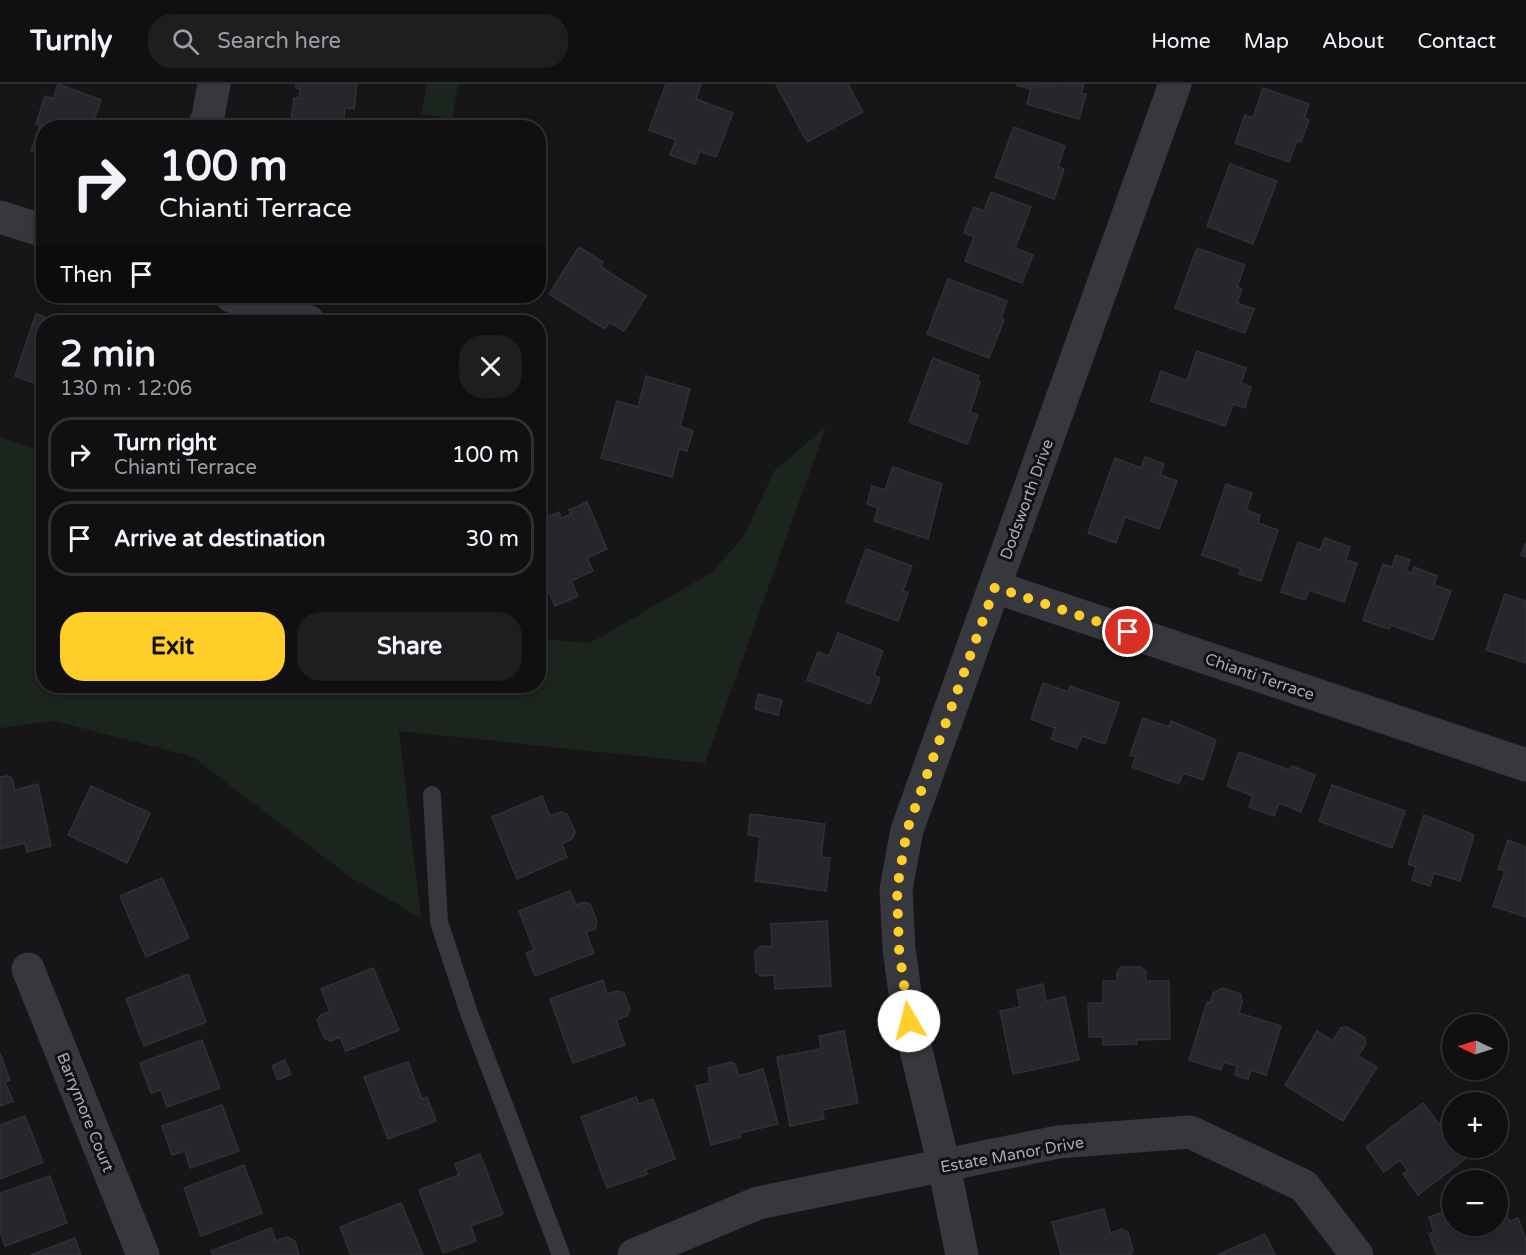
<!DOCTYPE html>
<html lang="en">
<head>
<meta charset="utf-8">
<style>
	:root { --surface:#101013; --page:#1e1e21; --text:#f1f3f6; --muted:#9c9da0; --line:#303033; --accent:#ffce28 }
	body { margin:0; font-family:"Varela Round",sans-serif; background:var(--page); color:var(--text); height:100vh; display:flex; flex-direction:column; font-size:22px; white-space:nowrap }
	* { box-sizing:border-box; margin:0 }
	p { font-size:20px; color:var(--muted) }
	.icon { flex:none; width:33px; height:33px; fill:none; stroke:currentColor; stroke-width:2; stroke-linecap:round; stroke-linejoin:round }
	.map { position:relative; flex:1; overflow:hidden }
	.drawer { position:absolute; left:36px; top:231px; width:510px; height:378px; display:flex; flex-direction:column; background:var(--surface); border-radius:24px; box-shadow:0 3px 9px #0003,0 0 0 2px var(--line) }
	.drawer>* { flex:none }
	.hud { position:absolute; left:36px; top:36px; width:510px; height:183px; border-radius:24px; box-shadow:0 3px 9px #0003,0 0 0 2px var(--line); background:#101013; color:var(--text); overflow:hidden }
	.needle { width:39px; rotate:274deg }
	.buttons { position:absolute; left:1442px; top:930px; display:grid; gap:12px }
	.buttons a { display:grid; place-items:center; width:66px; height:66px; border-radius:50%; background:var(--surface); box-shadow:0 3px 9px #0003,0 0 0 2px var(--line); font-size:30px }
	.pin { position:absolute; display:grid; place-items:center; width:51px; height:51px; color:#fff; margin:-26px; border:3px solid #fff; border-radius:50%; box-shadow:0 2px 6px #0007 }
	.me { position:absolute; width:66px; margin:-33px; rotate:352deg; stroke-linejoin:round; filter:drop-shadow(0 0 4px #0008) }
	.turn { display:flex; align-items:center; gap:21px; height:126px; padding:0 24px; font-size:27px }
	.turn .icon { width:78px; height:78px; stroke-width:2.5 }
	.turn b { display:block; font-size:42px; line-height:51px }
	.then { display:flex; align-items:center; height:57px; padding:0 24px; background:#0003; gap:12px; font-size:22px }
	.round { display:grid; place-items:center; flex:none; width:63px; height:63px; border-radius:24px; background:var(--page) }
	.overview { display:flex; align-items:center; justify-content:space-between; height:102px; padding:0 24px }
	h1 { font-size:36px; font-weight:700; line-height:45px }
	.cta { display:flex; gap:12px; margin-top:auto; padding:12px 24px }
	.cta a { flex:1; height:69px; border-radius:24px; background:var(--accent); color:#111; font-size:24px; font-weight:700; line-height:69px; text-align:center }
	.cta a+a { background:var(--page); color:var(--text) }
	ul { padding:0; list-style:none }
	li { display:flex; align-items:center; gap:18px; height:75px; margin:0 12px 9px; padding:0 12px; border:3px solid var(--line); border-radius:24px }
	li div { flex:1 }
	li b { display:block; font-size:22px }
	li em { font-style:normal }
	header { display:flex; align-items:center; gap:36px; box-sizing:border-box; height:84px; padding:0 30px; background:var(--surface); border-bottom:2px solid var(--line) }
	header strong { font-size:28px }
	nav { display:flex; gap:33px; margin-inline-start:auto; font-size:21px }
	.search { width:420px; height:54px; background:var(--page); display:flex; align-items:center; gap:15px; box-sizing:border-box; padding:0 21px; border-radius:24px; color:var(--muted); font-size:22px }
	.map>svg:first-child { display:block }
	.green { fill:#1c241e }
	.building { fill:#27262a; stroke:#313035; stroke-width:1.5 }
	.lines { fill:none; stroke-linecap:round; stroke-linejoin:round }
	.service { stroke:#37373e; stroke-width:18 }
	.minor { stroke:#37373e; stroke-width:33 }
	.route { stroke:#ffce28; stroke-width:10; stroke-dasharray:0 18 }
	.labels { text-anchor:middle; stroke-width:6; stroke-linejoin:round; paint-order:stroke }
	.street-label { font-size:16px; fill:#a7abba; stroke:#111114 }
</style>
</head>
<body>
<header>
<strong>Turnly</strong>
<div class="search"><svg class="icon" aria-label="search" viewBox="0 0 24 24"><circle cx="10" cy="10" r="6"/><path d="M15 15l6 6"/></svg>Search here</div>
<nav><a>Home</a><a>Map</a><a>About</a><a>Contact</a></nav>
</header>
<div class="map">
<svg width="1526" height="1171" viewBox="0 0 1526 1171">
	<rect width="100%" height="100%" fill="#161619"/>
	<!-- green -->
	<g class="green">
		<path d="M427,0H458L452,35L421,30Z"/>
		<path d="M826,343L705,679L399,647L421,834L350,793L193,673L55,637L0,644V353L43,368L44,602H538L539,555L590,559L711,489L744,452L774,387Z"/>
	</g>
	<!-- building -->
	<g class="building">
		<path d="M58,0L101,16L91,44H44V71L31,67L40,41L36,40L45,12L53,15Z"/>
		<path d="M296,0H357L354,25L345,24L343,42L291,36L294,14H299L300,5L296,4Z"/>
		<path d="M666,0H701L696,15L733,29L716,73L700,67L695,80L670,71L676,56L649,46Z"/>
		<path d="M776,0H848L863,28L807,58Z"/>
		<path d="M1084,0L1081,9L1086,10L1079,35L1027,20L1031,5L1016,1Z"/>
		<path d="M1263,4L1309,20L1304,34L1309,36L1301,58L1297,57L1289,78L1235,59L1245,31L1253,34Z"/>
		<path d="M1014,43L1065,62L1058,83L1064,85L1054,115L995,93Z"/>
		<path d="M1230,80L1277,97L1253,160L1207,142Z"/>
		<path d="M991,108L1031,123L1015,164L1033,171L1022,199L965,177L974,153L964,149L974,123L984,127Z"/>
		<path d="M579,163L603,178L601,183L646,212L624,247L609,238L605,245L549,210Z"/>
		<path d="M1197,164L1245,181L1237,203L1242,205L1237,219L1254,225L1245,249L1175,224Z"/>
		<path d="M948,195L1007,217L1001,234L1004,236L989,274L927,250Z"/>
		<path d="M36,230L59,238H44V312L37,309L40,301L15,292Z"/>
		<path d="M1197,267L1246,284L1241,299L1251,303L1245,324L1233,320L1225,342L1151,317L1161,287L1187,297Z"/>
		<path d="M933,274L979,292L977,297L980,298L970,328L978,331L967,360L909,338Z"/>
		<path d="M646,292L690,305L680,342L693,347L687,367L679,365L672,393L601,374L617,317L638,323Z"/>
		<path d="M1145,373L1164,380L1160,391L1177,397L1159,445L1125,433L1116,459L1088,449L1115,374L1141,384Z"/>
		<path d="M893,383L942,400L928,455L874,437L878,424L867,420L872,402L885,406Z"/>
		<path d="M1226,400L1252,409L1246,426L1260,431L1258,439L1278,446L1261,497L1239,490L1241,485L1202,471Z"/>
		<path d="M587,418L607,465L587,474L593,487L571,497L578,512L555,522L547,504L541,507L538,501V435L542,442L545,441L543,435L559,428L561,434L571,430L569,426Z"/>
		<path d="M1325,454L1350,463L1346,476L1357,479L1344,518L1309,506L1305,516L1281,508L1298,458L1320,466Z"/>
		<path d="M1526,458V473L1521,471Z"/>
		<path d="M866,465L912,482L903,507L908,509L898,537L846,518Z"/>
		<path d="M1396,471L1410,476L1406,487L1412,489L1414,483L1437,492L1434,501L1451,507L1433,556L1391,541L1389,545L1363,536L1383,480L1392,483Z"/>
		<path d="M1505,510L1526,517V579L1486,566Z"/>
		<path d="M838,549L883,567L874,591L880,594L870,620L807,596L818,568L829,572Z"/>
		<path d="M1043,599L1068,608L1070,602L1119,619L1105,660L1082,652L1077,664L1051,655L1055,644L1031,635Z"/>
		<path d="M758,610L782,616L778,631L755,625Z"/>
		<path d="M1143,634L1169,643L1171,637L1216,656L1203,696L1183,689L1179,700L1132,683L1136,673L1130,671Z"/>
		<path d="M1239,668L1290,686L1292,682L1315,691L1301,728L1279,719L1274,732L1249,723L1253,712L1227,702Z"/>
		<path d="M7,692L12,694L15,706L38,700L51,762L27,768L25,759L0,765V693Z"/>
		<path d="M1332,701L1405,727L1392,764L1319,737Z"/>
		<path d="M91,702L150,729L127,779L68,751Z"/>
		<path d="M542,712L550,732L561,728L567,730L575,748L572,755L562,760L567,773L517,795L492,733Z"/>
		<path d="M750,730L825,740L821,773L830,774L826,807L755,797L760,753L748,751Z"/>
		<path d="M1424,731L1474,751L1460,797L1434,789L1430,802L1412,796L1416,783L1408,780Z"/>
		<path d="M1508,756L1526,763V833L1493,822L1505,787L1498,785Z"/>
		<path d="M162,794L189,854L146,873L120,812Z"/>
		<path d="M570,807L576,821L585,818L590,820L597,838L595,845L586,848L594,869L535,892L526,869L534,866L519,827Z"/>
		<path d="M827,837L831,902L775,905L774,891L761,892L756,888L755,868L759,863L772,862L771,840Z"/>
		<path d="M1121,883H1141L1146,888V897H1169L1170,955L1137,956V960L1103,961V953H1089L1088,919H1103V897H1117V889Z"/>
		<path d="M373,884L399,946L346,967L340,953L331,957L325,955L317,936L321,931L330,927L321,905Z"/>
		<path d="M188,890L206,938L144,962L126,915Z"/>
		<path d="M603,896L607,910L618,907L624,909L630,925L627,932L616,936L625,961L573,979L550,915Z"/>
		<path d="M1043,900L1046,917L1065,913L1079,976L1013,990L1000,927L1020,923L1017,906Z"/>
		<path d="M1223,904L1241,910L1242,918L1239,929L1281,942L1266,991L1251,986L1248,995L1235,991L1237,982L1224,978L1221,986L1189,976L1207,918L1210,919L1213,909Z"/>
		<path d="M1347,943L1365,954L1366,960L1358,972L1377,983L1343,1037L1285,1001L1317,947L1333,957L1341,944Z"/>
		<path d="M844,947L858,1019L822,1026L824,1035L790,1042L777,973L821,965L819,952Z"/>
		<path d="M202,956L220,1004L167,1023L161,1006L151,1009L140,979Z"/>
		<path d="M0,969L10,996L5,998L13,1017L0,1022Z"/>
		<path d="M285,976L291,990L278,996L272,982Z"/>
		<path d="M408,978L422,1015L427,1013L436,1037L388,1055L364,993Z"/>
		<path d="M731,978L735,980L739,992L763,985L778,1040L740,1049L741,1053L711,1061L696,1002L710,999L708,984Z"/>
		<path d="M636,1013L639,1020L653,1015L675,1075L645,1086L647,1090L607,1104L581,1033Z"/>
		<path d="M1423,1019L1439,1040L1447,1034L1452,1035V1064H1469L1473,1069L1418,1111L1403,1090L1408,1087L1400,1076L1384,1088L1366,1063Z"/>
		<path d="M222,1021L239,1067L190,1084L185,1067L172,1071L162,1042Z"/>
		<path d="M25,1032L43,1078L0,1095V1041Z"/>
		<path d="M480,1070L503,1130L471,1142L476,1157L443,1169L419,1106L459,1091L455,1080Z"/>
		<path d="M244,1081L262,1129L201,1152L184,1104Z"/>
		<path d="M50,1092L67,1139L5,1162L0,1147V1109Z"/>
		<path d="M401,1119L423,1171H351L340,1143Z"/>
		<path d="M1502,1120L1509,1137L1518,1134L1526,1156V1171H1437L1429,1150L1434,1148L1429,1133L1452,1125V1142H1497V1122Z"/>
		<path d="M1104,1125L1110,1149L1122,1145L1128,1148L1133,1166L1131,1171H1061L1052,1138Z"/>
		<path d="M271,1144L276,1157L287,1153L295,1157L299,1171H213L211,1167Z"/>
		<path d="M1265,1150L1275,1171H1217Z"/>
		<path d="M75,1154L81,1171H31Z"/>
	</g>
	<g class="lines">
		<!-- service -->
		<path class="service" d="M432,711L439,838L469,929L561,1171"/>
		<!-- minor -->
		<g class="minor">
			<path d="M203,44L208,33L214,0"/>
			<path d="M0,133L44,147"/>
			<path d="M231,212L309,238"/>
			<path d="M995,503L1526,681"/>
			<path d="M28,885L143,1171"/>
			<path d="M634,1171L758,1119L1058,1058L1190,1048L1304,1102L1357,1171"/>
			<path d="M962,1171L944,1082L909,937L899,865L896,805L907,746L1175,0"/>
		</g>
	</g>
	<g class="lines">
		<!-- route -->
		<path class="route" d="M909,937L899,865L897,805L907,746L995,503L1128,548"/>
	</g>
	<g class="labels">
		<!-- street labels -->
		<g class="street-label">
			<text transform="translate(1026 415) rotate(-70)" y="6">Dodsworth Drive</text>
			<text transform="translate(1260 592) rotate(19)" y="6">Chianti Terrace</text>
			<text transform="translate(86 1028) rotate(68)" y="6">Barrymore Court</text>
			<text transform="translate(1012 1070) rotate(-10)" y="6">Estate Manor Drive</text>
		</g>
	</g>
</svg>
<div class="buttons">
<a><svg class="needle" viewBox="-14 -14 28 28"><path d="M0-13l5 13h-10z" fill="#e53935"/><path d="M0 13l5-13h-10z" fill="#9c9da0"/></svg></a>
<a>+</a>
<a>−</a>
</div>
<div class="pin" style="left:1128px;top:548px;background:#d93025"><svg class="icon" aria-label="arrive" viewBox="0 0 24 24"><path d="M6 21V4h12l-3 4 3 4H6"/></svg></div>
<svg class="me" style="left:909px;top:937px" viewBox="-20 -20 40 40"><circle r="19" fill="#fff"/><path d="M0-13L10 11 0 6-10 11z" fill="#ffce28"/></svg>
<div class="hud">
<div class="turn"><svg class="icon" aria-label="right" viewBox="0 0 24 24"><path d="M7 20v-9h11M14 6l5 5-5 5"/></svg><div><b>100 m</b>Chianti Terrace</div></div>
<div class="then">Then<svg class="icon" aria-label="arrive" viewBox="0 0 24 24"><path d="M6 21V4h12l-3 4 3 4H6"/></svg></div>
</div>
<section class="drawer">
<div class="overview"><div><h1>2 min</h1><p>130 m · 12:06</p></div><a class="round"><svg class="icon" aria-label="close" viewBox="0 0 24 24"><path d="M6 6l12 12M18 6L6 18"/></svg></a></div>
<ul>
<li><svg class="icon" aria-label="right" viewBox="0 0 24 24"><path d="M7 20v-9h11M14 6l5 5-5 5"/></svg><div><b>Turn right</b><p>Chianti Terrace</p></div><em>100 m</em></li>
<li><svg class="icon" aria-label="arrive" viewBox="0 0 24 24"><path d="M6 21V4h12l-3 4 3 4H6"/></svg><div><b>Arrive at destination</b></div><em>30 m</em></li>
</ul>
<div class="cta"><a>Exit</a><a>Share</a></div>
</section>
</div>
</body>
</html>
